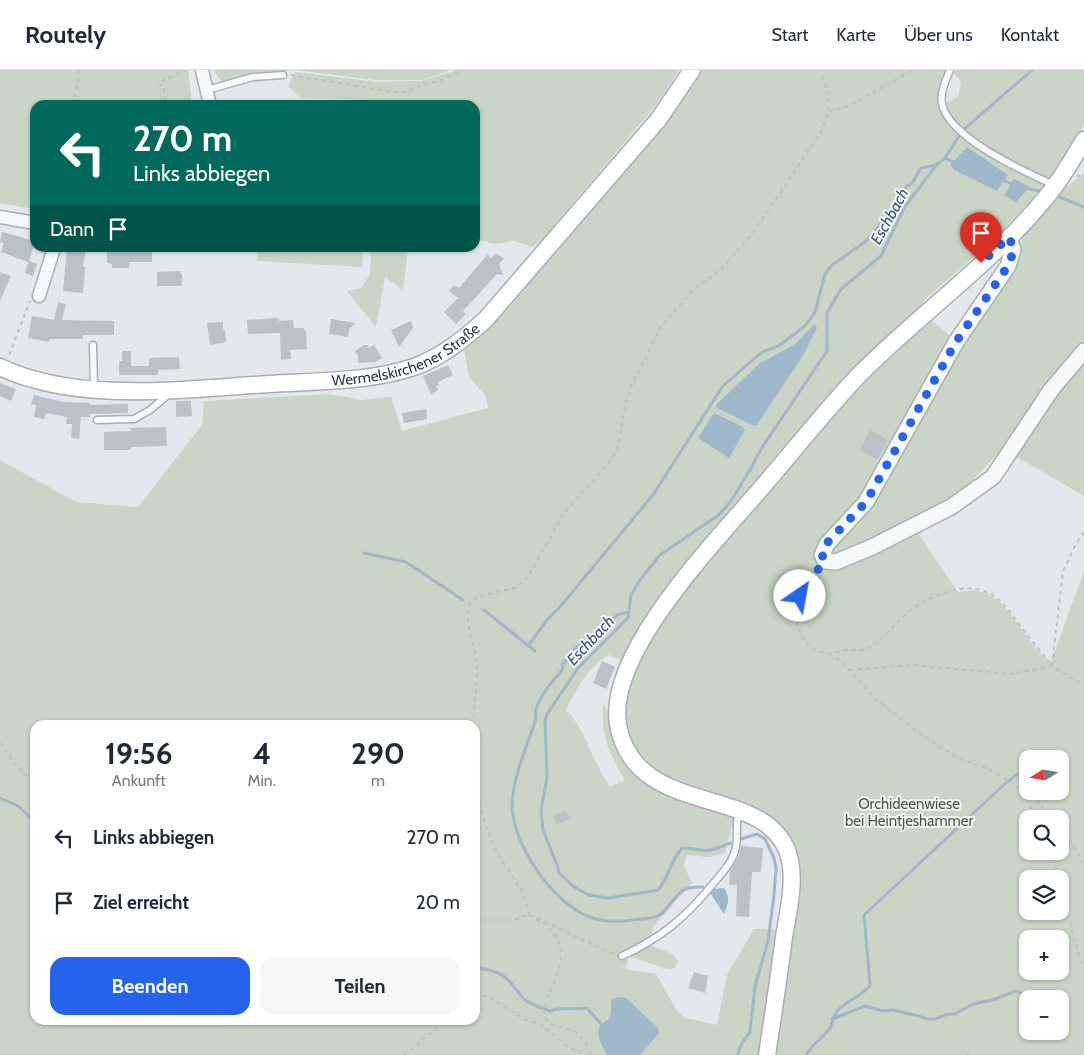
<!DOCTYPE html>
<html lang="de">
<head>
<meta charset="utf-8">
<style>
	:root { --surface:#fff; --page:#f6f6f7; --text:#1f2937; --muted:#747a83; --line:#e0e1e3; --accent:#2563eb }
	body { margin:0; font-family:Cabin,sans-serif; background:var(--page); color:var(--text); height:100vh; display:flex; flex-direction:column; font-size:19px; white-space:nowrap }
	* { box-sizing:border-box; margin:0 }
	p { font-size:16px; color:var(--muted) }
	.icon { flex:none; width:28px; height:28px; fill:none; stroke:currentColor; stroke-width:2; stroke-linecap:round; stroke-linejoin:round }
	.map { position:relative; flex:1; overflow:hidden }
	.side { position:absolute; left:30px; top:650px; width:450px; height:305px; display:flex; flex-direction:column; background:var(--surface); border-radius:15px; box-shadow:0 1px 4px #0004 }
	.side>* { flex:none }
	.top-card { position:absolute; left:30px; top:30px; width:450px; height:152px; border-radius:15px; box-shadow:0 1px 4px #0004; background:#00695c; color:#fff; overflow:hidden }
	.needle { width:32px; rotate:259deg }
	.buttons { position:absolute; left:1019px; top:680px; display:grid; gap:10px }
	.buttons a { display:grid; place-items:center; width:50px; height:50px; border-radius:10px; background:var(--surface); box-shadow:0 1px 4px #0004; font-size:25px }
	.pin { position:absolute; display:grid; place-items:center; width:42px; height:42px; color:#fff; margin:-51px -21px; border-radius:50% 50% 50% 0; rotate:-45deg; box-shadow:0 0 5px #0007 }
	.pin .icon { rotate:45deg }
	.me { position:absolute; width:55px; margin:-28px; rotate:33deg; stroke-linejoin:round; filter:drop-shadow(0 0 4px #0008) }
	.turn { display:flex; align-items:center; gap:18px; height:105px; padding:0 20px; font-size:22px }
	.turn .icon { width:65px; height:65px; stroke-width:2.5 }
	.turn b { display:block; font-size:35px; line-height:42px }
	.then { display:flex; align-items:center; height:48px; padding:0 20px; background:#0003; gap:10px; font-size:19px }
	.eta { display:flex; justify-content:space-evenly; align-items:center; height:85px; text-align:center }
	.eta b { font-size:30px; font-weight:700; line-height:35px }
	.primary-button { display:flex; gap:10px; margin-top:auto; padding:10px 20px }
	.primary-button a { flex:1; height:58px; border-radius:15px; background:var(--accent); color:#fff; font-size:20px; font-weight:700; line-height:58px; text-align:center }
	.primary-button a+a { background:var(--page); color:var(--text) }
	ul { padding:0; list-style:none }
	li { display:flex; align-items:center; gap:15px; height:65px; padding:0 20px }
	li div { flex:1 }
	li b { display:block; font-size:19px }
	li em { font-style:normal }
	header { display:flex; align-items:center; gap:30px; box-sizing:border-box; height:70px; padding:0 25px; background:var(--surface); border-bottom:1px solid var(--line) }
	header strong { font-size:24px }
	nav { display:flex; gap:28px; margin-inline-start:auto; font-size:18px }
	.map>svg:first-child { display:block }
	.green { fill:#cad5c5; fill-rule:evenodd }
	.water { fill:#9fb7cb }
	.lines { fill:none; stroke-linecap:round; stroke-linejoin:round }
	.stream { stroke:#9fb7cb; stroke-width:3 }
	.building { fill:#bbc1c9 }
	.service-casing { stroke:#a9aeb6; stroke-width:9 }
	.minor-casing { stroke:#a9aeb6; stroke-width:15 }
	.tertiary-casing { stroke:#a9aeb6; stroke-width:18 }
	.secondary-casing { stroke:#a9aeb6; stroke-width:19 }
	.path { stroke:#bec2c7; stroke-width:2; stroke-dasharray:4 4; stroke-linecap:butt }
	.service { stroke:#f7f8fa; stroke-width:6 }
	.minor { stroke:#f7f8fa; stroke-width:12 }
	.tertiary { stroke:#f7f8fa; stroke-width:15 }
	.secondary { stroke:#fff; stroke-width:16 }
	.route { stroke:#2563eb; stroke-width:9; stroke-dasharray:0 16.2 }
	.labels { text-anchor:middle; stroke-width:4; stroke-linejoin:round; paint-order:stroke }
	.street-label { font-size:15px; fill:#2b3644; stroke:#f4f6f9 }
	.park-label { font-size:15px; fill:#426038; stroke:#f4f6f9 }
	.water-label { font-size:16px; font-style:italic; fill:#355778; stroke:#f4f6f9 }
</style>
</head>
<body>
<header>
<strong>Routely</strong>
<nav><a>Start</a><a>Karte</a><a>Über uns</a><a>Kontakt</a></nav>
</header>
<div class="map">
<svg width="1084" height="985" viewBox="0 0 1084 985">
	<rect width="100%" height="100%" fill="#e4e7ec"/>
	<!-- green -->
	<g class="green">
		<path d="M0,0H188L192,35H35V139L0,133Z"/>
		<path d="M213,0H292L222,12Z"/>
		<path d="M294,0H451L422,10H375Z"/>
		<path d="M457,0H679L656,35L541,171L532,177L514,171L494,174L475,169V35H375V30L300,28L288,16L295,2L376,12L421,11Z"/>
		<path d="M700,0H946L939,22L945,33L958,27L961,12L954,3L957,0H1084V55L1065,89L1043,117L994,170L924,230L921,241L907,252L625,592L609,585C587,598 577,619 566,640C584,659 585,671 596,692C600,701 605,709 610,717L625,710C609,683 601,667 603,635L609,641L613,662L623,685L735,746L725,783L709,787L687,785L684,796L692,813L653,857L650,875L673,884L678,891L675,898L668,899L629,886L625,899L656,904L677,941L685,948L717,955L727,905L754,859L781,860L762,985H0V390L76,432L138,437L202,355L204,331L330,324L361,330L391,327L402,361L488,338L486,326L469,307L464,279L491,255L663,56L693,16ZM35,655H475V950H35Z"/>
		<path d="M1084,103V426L1003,379L919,465L958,522C964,521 972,519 978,521C1011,527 1024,574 1051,592L1084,501V985H772L796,802L762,745L763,742L735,730L702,721V718H693L659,705L642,690L629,669L624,651L626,619L655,561L699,501L838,337L929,248L950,266L965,271L1018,190L1023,165L1060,122ZM1028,689H1060V721H1028ZM1028,749H1060V781H1028ZM1028,809H1060V841H1028ZM1028,869H1060V901H1028ZM1028,929H1060V961H1028Z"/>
		<path d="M258,178H363L362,197L257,191Z"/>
		<path d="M371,178H408L403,220L385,207L376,257L347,221L360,219L370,205Z"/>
	</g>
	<!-- water -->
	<g class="water">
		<path d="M967,77L1008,105L997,121L954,100L950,95Z"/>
		<path d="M1014,109L1030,117L1016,132L1004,125Z"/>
		<path d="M815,254L817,258L805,282L757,355L754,356L719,339L716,336L718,333L760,293L795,274Z"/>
		<path d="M714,343L743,357L745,360L729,388L698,368Z"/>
		<path d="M724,818C731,828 728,834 724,844L710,823L713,819Z"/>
		<path d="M618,927L626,928L658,958L659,963L640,985H607C603,977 594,964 601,954C602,954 607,950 608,950C612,945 611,936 611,930Z"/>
	</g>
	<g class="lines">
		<!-- stream -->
		<g class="stream">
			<path d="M945,88L956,93"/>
			<path d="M1002,110L1015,115"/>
			<path d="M1025,118L1044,122"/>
			<path d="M1055,125L1084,137"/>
			<path d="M364,483L406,492L463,530"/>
			<path d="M484,540L535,581"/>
			<path d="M528,576L547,550L560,537L653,425L722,317L756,287L763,282L780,275L806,255L815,242L825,204L831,196L865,172L892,141L907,116L912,113L921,98L936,95"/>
			<path d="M574,580L619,544L629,542"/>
			<path d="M567,589L562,595L563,599C554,610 532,633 536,648C528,675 512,708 512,736C513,775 553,834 590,847C603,852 618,852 632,850C640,849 654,849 661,844C664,842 667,837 669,835C680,821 684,816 703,817"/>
			<path d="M1038,689L1040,687"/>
			<path d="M0,728L18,736L35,752"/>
			<path d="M475,897C484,899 494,900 502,905C512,911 516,921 524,929C531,935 542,938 550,941L557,939L587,938L601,954"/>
			<path d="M832,949L865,936L883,941L893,940L919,946L927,949H935L948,944H955L973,934L992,930L1016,921L1035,929"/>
			<path d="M737,985L742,973L750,962L755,916L768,871L774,825L776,798L774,788L765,769L757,764C741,768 726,776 710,780C701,782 692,777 682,778C671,790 669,807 658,820L608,828L589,825L574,817L559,803L557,795L543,760L541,741L547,707L545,651L547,644L578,598L628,548L631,525L640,510L660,485L720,444L731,431L751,398L761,379L827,281V243L841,219L881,186L904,138L937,94L945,88L962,61L1032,0"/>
			<path d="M806,985C812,974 823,968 830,958C833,952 833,946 838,940C847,931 861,926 870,916L864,845L1008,711L1028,697"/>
		</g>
	</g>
	<!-- building -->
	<g class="building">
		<path d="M2,162L35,171L29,191L37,194L33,206L25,203L28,192L1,182L4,173L0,172Z"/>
		<path d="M67,178H86L83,197H85L83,223L63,221Z"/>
		<path d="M139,178H152V192H129V198H112V194L107,193V180H139Z"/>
		<path d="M496,183L504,189L499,194L503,205L497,204L463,241L466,244L456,254L444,242L458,228L449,221L454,215L459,218L488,184L491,188Z"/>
		<path d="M179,201L182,204V216H157V202Z"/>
		<path d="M0,202L11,206L0,231Z"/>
		<path d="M58,232L66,234L62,250L114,251V265H83V269H50L49,272L28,268L32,246L54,250Z"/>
		<path d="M279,248V251L293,250L294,258H303L306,261L307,279L290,280L291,289L281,290L280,263L248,264L247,250Z"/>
		<path d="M331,249L356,253L349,259L348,267L329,264Z"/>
		<path d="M411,251L413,258L399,277L391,260Z"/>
		<path d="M223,252V260H225L226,272L210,275L207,253Z"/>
		<path d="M364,275H368L369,278L374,275L382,288L375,292L358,293V286L355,281Z"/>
		<path d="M122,281H131V296H149V288L179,287L180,299L158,300V305H119V291H122Z"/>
		<path d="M448,295L453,305L438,312L439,315L436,316L438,320L431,324L423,306Z"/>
		<path d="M0,313L16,319L11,331L0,326Z"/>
		<path d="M34,325L63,332L90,333V335L128,334V343L90,344V347H81L79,369L71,368L72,354H66L67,347L46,343L44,349L34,347L36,335L31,334Z"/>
		<path d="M176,331H191L192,346L176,347Z"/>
		<path d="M426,339L427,349L404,353L402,343Z"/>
		<path d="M166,357L167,376L131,377V380H104V362L131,361L130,358Z"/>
		<path d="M870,360L888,370L877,389L860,380Z"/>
		<path d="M602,591L615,597L606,619L593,613Z"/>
		<path d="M565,740L570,748L557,754L553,746Z"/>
		<path d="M741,776L763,778L761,802H752L749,847L736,846L737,815H729L730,801L739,786Z"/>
		<path d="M694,902L708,906L705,923L688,918Z"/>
	</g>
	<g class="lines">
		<defs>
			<g id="service">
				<path d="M950,0C946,10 940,22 942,33C947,67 1025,102 1054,115"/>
				<path d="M207,20L253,7L283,5"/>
				<path d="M93,275L94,318"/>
				<path d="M97,350L134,349L150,340L169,324"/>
				<path d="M622,886C661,868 685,848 712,815C720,805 730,796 734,784C740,770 734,756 739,742"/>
			</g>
			<g id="minor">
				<path d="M202,0L210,35"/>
				<path d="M0,147L35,153"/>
				<path d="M39,226L54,178"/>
			</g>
			<path id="tertiary" d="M1009,167L1013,180L1008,196L956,272L866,432L827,474L822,485L825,491L836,492L872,477L951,437L993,407L1051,320L1084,281"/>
			<g id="secondary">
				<path id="s1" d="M0,297C78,334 184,319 269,314C317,311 369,312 414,297C442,287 465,268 486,249L658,50L692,0"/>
				<path d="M767,985C773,946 779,906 784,867C788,842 795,815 790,790C772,710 635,753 618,654C606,582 720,467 764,415C795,379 825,341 858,306C919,244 993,193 1048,125C1062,108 1073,89 1084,70"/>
			</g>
		</defs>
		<!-- service casing -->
		<use href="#service" class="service-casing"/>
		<!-- minor casing -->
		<use href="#minor" class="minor-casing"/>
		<!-- tertiary casing -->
		<use href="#tertiary" class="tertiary-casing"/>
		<!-- secondary casing -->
		<use href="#secondary" class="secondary-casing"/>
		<!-- path -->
		<g class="path">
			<path d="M291,5L399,23L441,10L463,0"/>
			<path d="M163,12V10L187,0"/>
			<path d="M159,13L164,18L165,35"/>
			<path d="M73,35L80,0"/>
			<path d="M829,41L849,36L913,0"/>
			<path d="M1077,105L1084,109"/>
			<path d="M9,285L30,231"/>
			<path d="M818,501C808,513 796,527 797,544C797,562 807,584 829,583C835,583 841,581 847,580C854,580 860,581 866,579C882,571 893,556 906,544C924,529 952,516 976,519C998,522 1009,541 1021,557C1031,570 1042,582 1052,596"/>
			<path d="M829,584C849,593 859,614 875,628C901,650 929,672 959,688C968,693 979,694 988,699C1013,712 1036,728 1054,749"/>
			<path d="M1052,596L1063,501L1076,474L1084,462"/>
			<path d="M850,600L913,595L1011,604L1052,596L1084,615"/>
			<path d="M473,655C474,634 478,613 477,593C476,578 465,552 468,540C469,533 474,529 480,526L515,518L528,507L564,443L611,390L618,376L626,332L631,317L660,258L692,221L722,198L756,159L820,63C833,38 829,26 821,0"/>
			<path d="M0,673L17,696L35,714"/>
			<path d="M475,709C478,734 485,757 496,780C508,803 525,818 529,845"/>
			<path d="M1023,721L1036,749"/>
			<path d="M1060,757L1084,792"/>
			<path d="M1050,781L1059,809"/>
			<path d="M1060,813L1079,887L1084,894"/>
			<path d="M529,845C535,849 543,852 548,857C570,877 559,901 549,924C547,931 543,939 545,946C548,958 565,956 574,961C582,966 588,977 593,985"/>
			<path d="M475,850H513L529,845L538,848L591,874L615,884"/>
			<path d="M475,928L482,926H487L524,949L540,954L570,978L592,985"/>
			<path d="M404,985L447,950"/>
			<path d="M966,985L969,982"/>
		</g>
		<!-- service -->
		<use href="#service" class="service"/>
		<!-- minor -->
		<use href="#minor" class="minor"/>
		<!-- tertiary -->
		<use href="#tertiary" class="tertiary"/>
		<!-- secondary -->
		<use href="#secondary" class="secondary"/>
	</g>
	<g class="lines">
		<!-- route -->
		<path class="route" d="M800,526L808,512L825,491L822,485L826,474L866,432L956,272L1008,196L1014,180L1009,167L981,193"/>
	</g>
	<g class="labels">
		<!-- street labels -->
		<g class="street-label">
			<text dy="5" stroke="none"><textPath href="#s1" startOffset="415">Wermelskirchener Straße</textPath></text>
		</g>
		<!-- park labels -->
		<g class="park-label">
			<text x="909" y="739">Orchideenwiese<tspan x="909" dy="17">bei Heintjeshammer</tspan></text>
		</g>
		<!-- water labels -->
		<g class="water-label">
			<text transform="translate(889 146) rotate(-61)" y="6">Eschbach</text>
			<text transform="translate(590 570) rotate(-47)" y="6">Eschbach</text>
		</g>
	</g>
</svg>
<div class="buttons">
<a><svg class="needle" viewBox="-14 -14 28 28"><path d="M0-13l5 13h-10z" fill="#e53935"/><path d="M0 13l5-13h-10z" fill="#747a83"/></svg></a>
<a><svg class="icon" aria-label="search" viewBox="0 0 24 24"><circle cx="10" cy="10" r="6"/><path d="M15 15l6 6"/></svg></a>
<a><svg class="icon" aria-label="layers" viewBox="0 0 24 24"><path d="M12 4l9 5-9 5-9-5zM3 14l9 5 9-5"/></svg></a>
<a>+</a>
<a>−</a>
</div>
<div class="pin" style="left:981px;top:193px;background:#d93025"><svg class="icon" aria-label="arrive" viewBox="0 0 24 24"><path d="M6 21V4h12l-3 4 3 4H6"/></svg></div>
<svg class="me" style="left:800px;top:526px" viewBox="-20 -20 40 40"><circle r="19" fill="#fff"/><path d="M0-13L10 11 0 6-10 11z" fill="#2563eb"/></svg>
<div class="top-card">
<div class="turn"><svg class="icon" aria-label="left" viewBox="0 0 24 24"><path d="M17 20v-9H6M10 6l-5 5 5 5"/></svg><div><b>270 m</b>Links abbiegen</div></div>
<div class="then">Dann<svg class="icon" aria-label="arrive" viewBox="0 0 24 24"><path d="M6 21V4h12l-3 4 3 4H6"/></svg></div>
</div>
<section class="side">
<div class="eta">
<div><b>19:56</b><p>Ankunft</p></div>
<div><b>4</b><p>Min.</p></div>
<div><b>290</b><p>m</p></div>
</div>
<ul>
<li><svg class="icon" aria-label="left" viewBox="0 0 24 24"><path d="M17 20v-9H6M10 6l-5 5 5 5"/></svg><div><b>Links abbiegen</b></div><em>270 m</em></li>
<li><svg class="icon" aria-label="arrive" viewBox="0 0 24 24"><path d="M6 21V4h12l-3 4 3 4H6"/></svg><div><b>Ziel erreicht</b></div><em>20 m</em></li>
</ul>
<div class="primary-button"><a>Beenden</a><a>Teilen</a></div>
</section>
</div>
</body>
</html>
